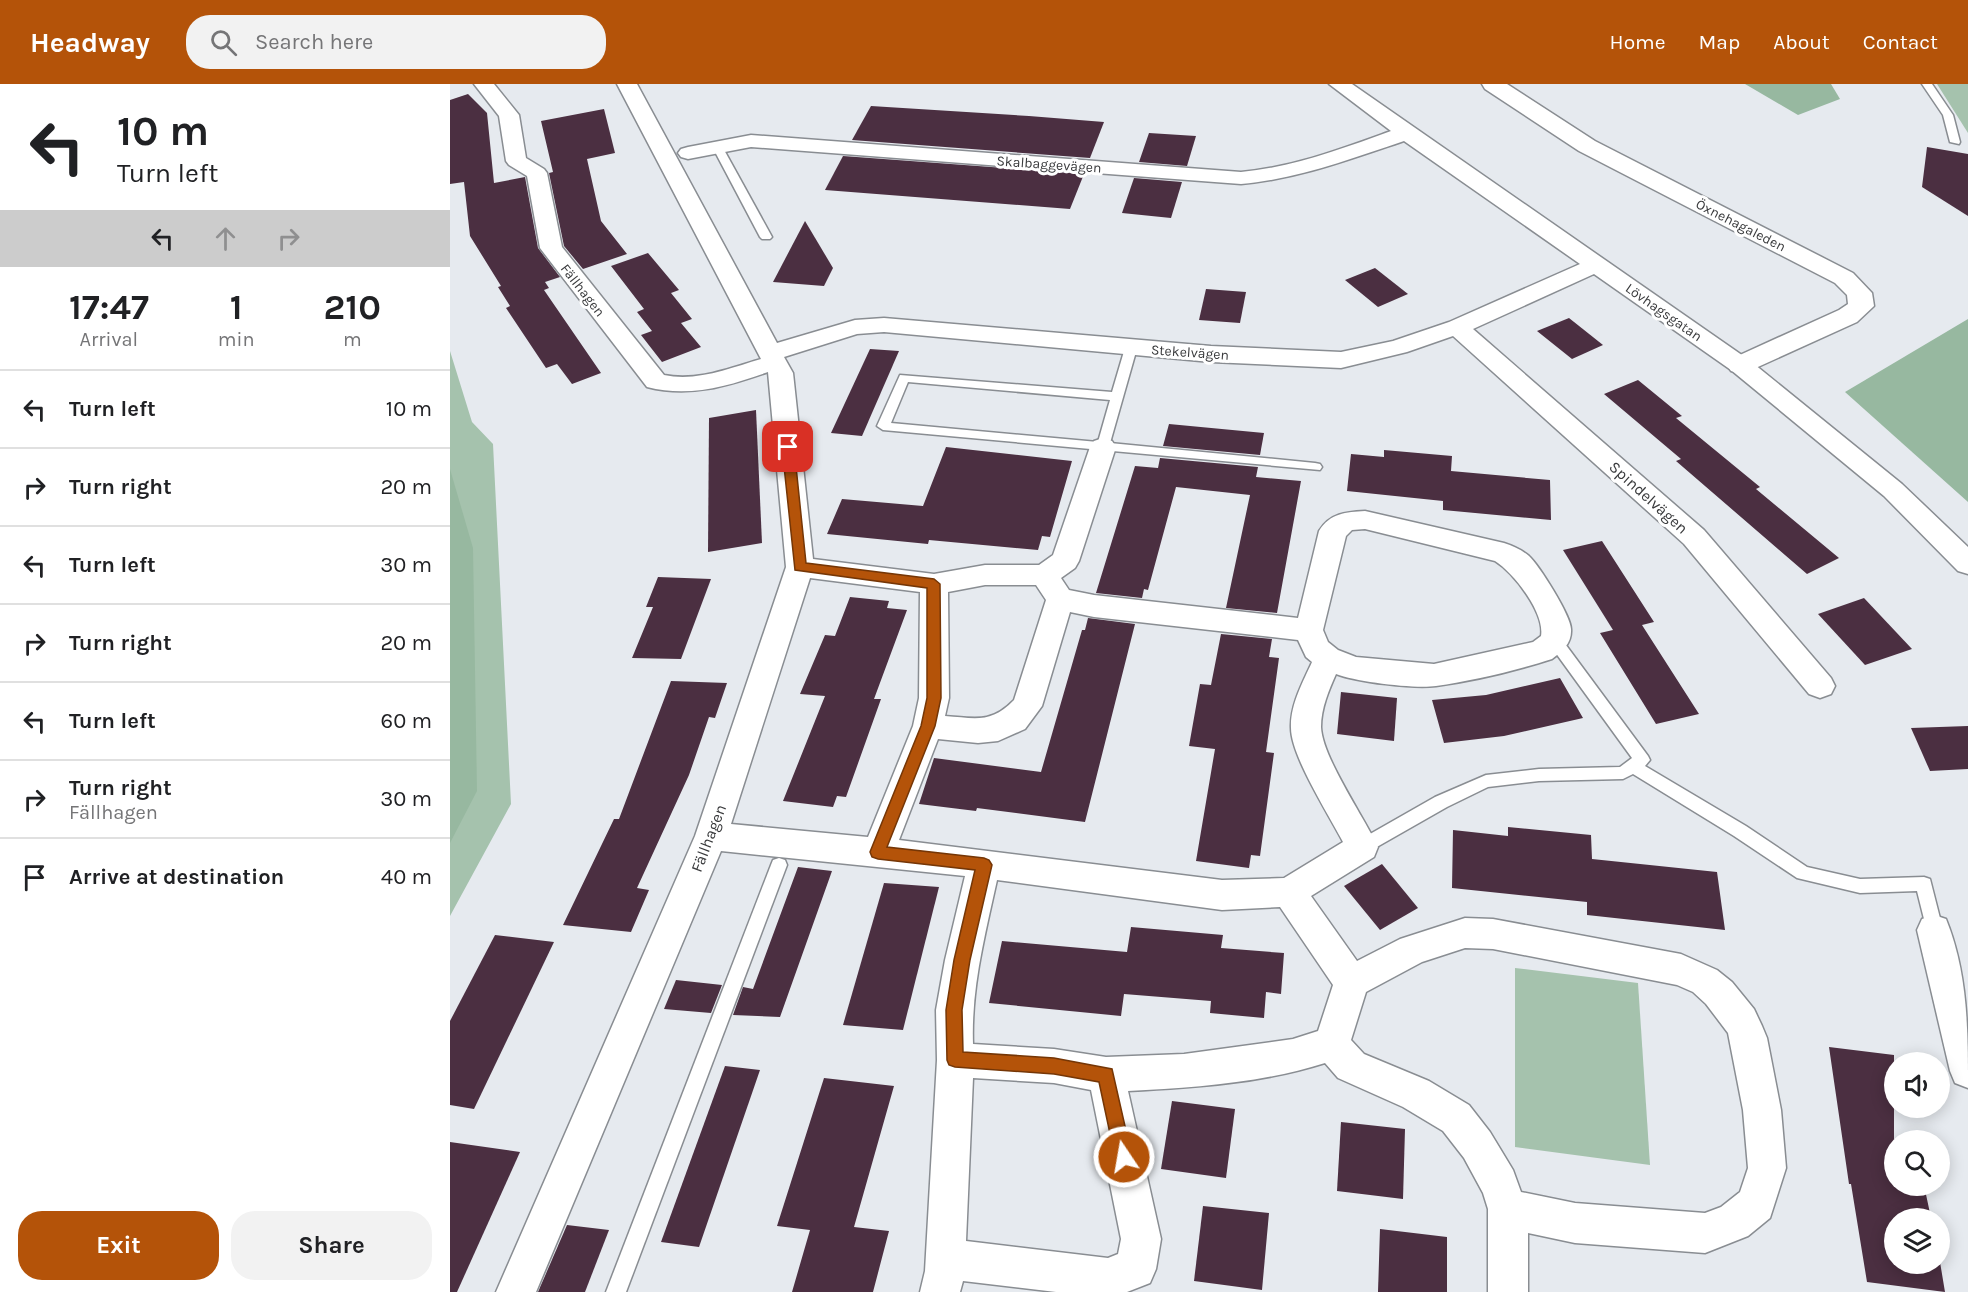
<!DOCTYPE html>
<html lang="en">
<head>
<meta charset="utf-8">
<style>
	:root { --surface:#fff; --page:#f2f2f2; --text:#202124; --muted:#757577; --line:#e0e0e0; --accent:#b45309 }
	body { margin:0; font-family:Karla,sans-serif; background:var(--page); color:var(--text); height:100vh; display:flex; flex-direction:column; font-size:22px; white-space:nowrap }
	* { box-sizing:border-box; margin:0 }
	p { font-size:20px; color:var(--muted) }
	.icon { flex:none; width:33px; height:33px; fill:none; stroke:currentColor; stroke-width:2; stroke-linecap:round; stroke-linejoin:round }
	.map { position:relative; flex:1; overflow:hidden }
	.drawer { display:flex; flex-direction:column; background:var(--surface); width:450px }
	.drawer>* { flex:none }
	.guide { background:#fff; color:var(--text); overflow:hidden }
	.tools { position:absolute; left:1434px; top:968px; display:grid; gap:12px }
	.tools a { display:grid; place-items:center; width:66px; height:66px; border-radius:50%; background:var(--surface); box-shadow:0 3px 15px #0003; font-size:30px }
	.pin { position:absolute; display:grid; place-items:center; width:51px; height:51px; color:#fff; margin:-26px; border-radius:12px; box-shadow:0 3px 9px #0006 }
	.me { position:absolute; width:66px; margin:-33px; rotate:348deg; stroke-linejoin:round; filter:drop-shadow(0 0 4px #0008) }
	.turn { display:flex; align-items:center; gap:21px; height:126px; padding:0 18px; font-size:27px }
	.turn .icon { width:78px; height:78px; stroke-width:2.5 }
	.turn b { display:block; font-size:42px; line-height:51px }
	.lanes { display:flex; align-items:center; height:57px; padding:0 18px; background:#0003; justify-content:center; gap:30px; direction:ltr }
	.lanes .off { opacity:.35 }
	.eta { display:flex; justify-content:space-evenly; align-items:center; height:102px; text-align:center }
	.eta b { font-size:36px; font-weight:700; line-height:42px }
	.cta { display:flex; gap:12px; margin-top:auto; padding:12px 18px }
	.cta a { flex:1; height:69px; border-radius:24px; background:var(--accent); color:#fff; font-size:24px; font-weight:700; line-height:69px; text-align:center }
	.cta a+a { background:var(--page); color:var(--text) }
	ul { padding:0; list-style:none }
	li { display:flex; align-items:center; gap:18px; height:78px; padding:0 18px; border-top:2px solid var(--line) }
	li div { flex:1 }
	li b { display:block; font-size:22px }
	li em { font-style:normal }
	header { display:flex; align-items:center; gap:36px; box-sizing:border-box; height:84px; padding:0 30px; background:var(--accent); color:#fff }
	header strong { font-size:28px }
	nav { display:flex; gap:33px; margin-inline-start:auto; font-size:21px }
	.search { width:420px; height:54px; background:var(--page); display:flex; align-items:center; gap:15px; box-sizing:border-box; padding:0 21px; border-radius:24px; color:var(--muted); font-size:22px }
	main { display:flex; flex:1; min-height:0 }
	.map>svg:first-child { display:block }
	.green { fill:#a5c2ad }
	.forest { fill:#97b8a0 }
	.building { fill:#4b2f41 }
	.lines { fill:none; stroke-linecap:round; stroke-linejoin:round }
	.lane-casing { stroke:#898d92; stroke-width:3 }
	.street-casing { stroke:#898d92; stroke-width:3 }
	.secondary-casing { stroke:#898d92; stroke-width:3 }
	.lane { fill:#fff; fill-rule:evenodd }
	.street { fill:#fff; fill-rule:evenodd }
	.secondary { fill:#fff; fill-rule:evenodd }
	.route { fill:#b45309; stroke:#753606; stroke-width:1.5 }
	.labels { text-anchor:middle; stroke-width:6; stroke-linejoin:round; paint-order:stroke }
	.far-street-label { font-size:14px; fill:#393a3c; stroke:#fff }
	.street-label { font-size:16px; fill:#393a3c; stroke:#fff }
</style>
</head>
<body>
<header>
<strong>Headway</strong>
<div class="search"><svg class="icon" aria-label="search" viewBox="0 0 24 24"><circle cx="10" cy="10" r="6"/><path d="M15 15l6 6"/></svg>Search here</div>
<nav><a>Home</a><a>Map</a><a>About</a><a>Contact</a></nav>
</header>
<main>
<section class="drawer">
<div class="guide">
<div class="turn"><svg class="icon" aria-label="left" viewBox="0 0 24 24"><path d="M17 20v-9H6M10 6l-5 5 5 5"/></svg><div><b>10 m</b>Turn left</div></div>
<div class="lanes"><svg class="icon" aria-label="left" viewBox="0 0 24 24"><path d="M17 20v-9H6M10 6l-5 5 5 5"/></svg><svg class="icon off" aria-label="ahead" viewBox="0 0 24 24"><path d="M12 20V5M6 11l6-6 6 6"/></svg><svg class="icon off" aria-label="right" viewBox="0 0 24 24"><path d="M7 20v-9h11M14 6l5 5-5 5"/></svg></div>
</div>
<div class="eta">
<div><b>17:47</b><p>Arrival</p></div>
<div><b>1</b><p>min</p></div>
<div><b>210</b><p>m</p></div>
</div>
<ul>
<li><svg class="icon" aria-label="left" viewBox="0 0 24 24"><path d="M17 20v-9H6M10 6l-5 5 5 5"/></svg><div><b>Turn left</b></div><em>10 m</em></li>
<li><svg class="icon" aria-label="right" viewBox="0 0 24 24"><path d="M7 20v-9h11M14 6l5 5-5 5"/></svg><div><b>Turn right</b></div><em>20 m</em></li>
<li><svg class="icon" aria-label="left" viewBox="0 0 24 24"><path d="M17 20v-9H6M10 6l-5 5 5 5"/></svg><div><b>Turn left</b></div><em>30 m</em></li>
<li><svg class="icon" aria-label="right" viewBox="0 0 24 24"><path d="M7 20v-9h11M14 6l5 5-5 5"/></svg><div><b>Turn right</b></div><em>20 m</em></li>
<li><svg class="icon" aria-label="left" viewBox="0 0 24 24"><path d="M17 20v-9H6M10 6l-5 5 5 5"/></svg><div><b>Turn left</b></div><em>60 m</em></li>
<li><svg class="icon" aria-label="right" viewBox="0 0 24 24"><path d="M7 20v-9h11M14 6l5 5-5 5"/></svg><div><b>Turn right</b><p>Fällhagen</p></div><em>30 m</em></li>
<li><svg class="icon" aria-label="arrive" viewBox="0 0 24 24"><path d="M6 21V4h12l-3 4 3 4H6"/></svg><div><b>Arrive at destination</b></div><em>40 m</em></li>
</ul>
<div class="cta"><a>Exit</a><a>Share</a></div>
</section>
<div class="map">
<svg width="1518" height="1208" viewBox="0 0 1518 1208">
	<rect width="100%" height="100%" fill="#e6eaef"/>
	<!-- green -->
	<g class="green">
		<path d="M1487,0H1518V49Z"/>
		<path d="M0,267L22,338L43,360L61,720L0,832Z"/>
		<path d="M1065,884L1188,899L1200,1081L1065,1063Z"/>
	</g>
	<!-- forest -->
	<g class="forest">
		<path d="M1295,0H1381L1390,15L1348,31Z"/>
		<path d="M1518,235V418L1395,308Z"/>
		<path d="M0,385L23,464L27,707L0,759Z"/>
	</g>
	<!-- building -->
	<g class="building">
		<path d="M18,10L37,29L44,99L75,93L88,164L110,193L95,198L99,204L94,206L151,289L122,300L107,280L96,284L56,224L60,222L48,203L51,202L20,152L14,98L0,100V16Z"/>
		<path d="M421,22L579,32L654,38L640,74L402,56Z"/>
		<path d="M154,25L165,69L137,75L151,137L177,170L133,185L114,162L99,89L103,88L91,37Z"/>
		<path d="M699,49L746,52L737,82L689,78Z"/>
		<path d="M1477,63L1518,70V132L1472,103Z"/>
		<path d="M393,72L634,90L620,125L375,106Z"/>
		<path d="M684,94L732,98L721,134L672,129Z"/>
		<path d="M355,137L383,184L374,202L323,198Z"/>
		<path d="M198,169L229,206L221,209L242,235L231,239L251,263L212,278L191,251L202,247L187,228L194,225L161,182Z"/>
		<path d="M925,184L958,210L928,223L895,196Z"/>
		<path d="M756,205L796,208L790,239L749,236Z"/>
		<path d="M1119,234L1153,261L1122,275L1087,247Z"/>
		<path d="M420,265L449,267L412,352L381,349Z"/>
		<path d="M1188,296L1232,332L1226,334L1310,403L1306,405L1389,474L1357,490L1226,377L1231,375L1154,310Z"/>
		<path d="M306,326L312,459L258,468L259,334Z"/>
		<path d="M719,340L814,349L810,371L713,362Z"/>
		<path d="M496,363L622,377L600,453L592,452L588,466L479,456L478,460L377,450L392,415L473,422Z"/>
		<path d="M934,366L1002,372L1001,387L1100,396L1101,436L993,426V417L897,407L901,370L934,373Z"/>
		<path d="M710,374L808,383L806,393L851,397L827,529L776,524L800,411L726,403L698,506L694,505L692,514L646,509L685,382L708,384Z"/>
		<path d="M1152,457L1204,538L1192,541L1249,630L1206,640L1150,549L1163,546L1113,466Z"/>
		<path d="M208,493L261,495L231,575L182,574L203,523H196Z"/>
		<path d="M400,513L439,517L437,524L457,526L424,615H431L396,713L387,712L383,723L333,717L375,612L350,610L375,551L385,552Z"/>
		<path d="M1414,514L1462,565L1415,581L1368,530Z"/>
		<path d="M638,534L685,540L635,738L527,724L526,727L469,720L484,674L591,688L632,546H635Z"/>
		<path d="M771,550L822,555L819,573L829,574L816,668L824,669L810,772L801,771L799,784L746,777L765,665L739,662L750,600L761,601Z"/>
		<path d="M1110,594L1133,634L1054,652L994,659L982,616L1036,611Z"/>
		<path d="M221,597L277,599L265,634L259,633L239,691L187,804L199,806L181,848L113,841L164,735H169Z"/>
		<path d="M891,608L947,614L944,657L887,650Z"/>
		<path d="M1518,642V685L1480,687L1461,644Z"/>
		<path d="M1058,743L1141,751L1142,775L1267,788L1275,846L1137,831V818L1002,804L1003,746L1058,752Z"/>
		<path d="M932,780L968,824L930,846L894,802Z"/>
		<path d="M348,783L382,787L330,933L283,931L293,903L303,905Z"/>
		<path d="M434,799L489,803L453,946L393,941Z"/>
		<path d="M681,843L773,851L771,864L834,869L831,910L816,908L814,934L760,929L761,917L674,910L671,932L539,919L552,857L677,868Z"/>
		<path d="M45,851L104,858L24,1025L0,1021V937Z"/>
		<path d="M226,896L272,901L261,929L214,925Z"/>
		<path d="M1379,963L1444,971V1055L1455,1056H1444V1101H1474L1481,1134H1444V1179L1490,1178L1495,1208L1417,1198L1401,1100H1399Z"/>
		<path d="M275,982L310,986L249,1163L211,1158Z"/>
		<path d="M374,994L444,1002L404,1143L439,1147L423,1208H342L360,1146L327,1142Z"/>
		<path d="M722,1017L785,1025L776,1094L711,1085Z"/>
		<path d="M891,1038L955,1045L953,1115L887,1107Z"/>
		<path d="M0,1058L70,1068L7,1208H0Z"/>
		<path d="M753,1122L819,1129L812,1206L744,1197Z"/>
		<path d="M117,1141L159,1146L135,1208H88Z"/>
		<path d="M930,1145L997,1153V1208H928Z"/>
	</g>
	<g class="lines">
		<defs>
			<g id="lane">
				<path d="M1472,0H1482L1503,31L1510,58L1509,60L1500,58L1493,31Z"/>
				<path d="M268,61L273,64L322,153L320,155H312L310,153L263,64Z"/>
				<path d="M681,260L687,264L660,359L865,379L870,380L872,383L870,386L433,346L427,342L450,291L662,308L675,264ZM458,298L660,316L648,358L441,339Z"/>
				<path d="M1105,551L1110,553L1198,672L1200,676L1195,682L1296,742L1357,783L1410,795L1474,793L1480,795L1493,846L1490,851L1484,854L1478,851L1467,807L1410,809L1347,794L1284,752L1183,690L1173,695L1089,697L1038,703L997,723L918,768L912,770L906,768L904,763L906,758L985,713L1036,691L1089,685L1170,683L1182,674L1100,561L1098,557L1100,553Z"/>
				<path d="M329,774L335,776L337,781L176,1208H156L321,781L323,776Z"/>
			</g>
			<g id="street">
				<path d="M24,0H44L69,31L76,74L94,85L97,89L112,163L214,291C247,298 280,284 311,275L167,0H187L327,259L405,236L434,234L761,262L891,268L943,257L999,238L1130,180L954,57C900,75 848,95 791,100L301,63L238,75L231,73L228,69L231,65L238,63L301,51L791,88C844,83 891,65 941,47L879,0H902L1299,276L1452,400L1518,463V490L1508,487L1434,412L1281,286L1144,190L1023,245L1254,446L1381,594L1385,602L1381,610L1370,614L1359,610L1234,460L1003,252L957,268L891,284L761,278L434,248L407,250L334,273L343,289L363,475L484,490L535,481H589L603,471L640,363L644,357L653,354L662,357L666,363L629,477L625,484L611,494L619,506L644,511L848,534L869,447C880,429 896,428 915,427L1054,459C1063,462 1072,466 1079,472C1089,481 1121,532 1121,545C1122,559 1113,567 1102,575C1068,586 1022,597 986,602C964,605 907,598 886,590C879,606 871,624 871,643C872,673 914,733 928,763L924,773L861,812L907,877L950,855L1015,834L1043,835L1231,870L1267,886L1282,898L1304,925L1312,942L1317,954L1331,1026L1336,1084L1320,1134L1298,1152L1255,1169L1125,1159L1078,1149V1208H1038V1125L1033,1109L1014,1074L993,1047L953,1023L888,994L875,979C812,999 744,1004 678,1007L711,1155L706,1185L700,1199L677,1208H606L513,1197L510,1208H470L475,1187L487,976L486,926L495,876L515,792L271,767L86,1208H46L245,752L336,483L318,288C278,302 240,314 197,303L90,164L77,92L59,81L56,77L49,32ZM915,445L1045,477C1064,489 1095,529 1091,552L1083,558L984,580L906,573L888,566L878,558L873,546L896,452L902,446ZM360,494L470,508L469,614L463,642L418,753L281,740ZM535,501H586L596,516L564,616C541,640 525,634 495,632L499,614L498,508ZM620,528L644,533L848,556L856,573L862,578C853,598 840,621 841,644C841,672 879,731 893,758L834,794L772,796L449,756L488,655L528,659L548,657L575,645L592,622ZM547,796L772,826L830,823L883,901L868,947L843,955L734,970L656,973L604,965L523,960C521,904 535,851 547,796ZM1015,864L1043,865L1227,901L1243,908L1256,920L1278,949L1293,1026L1298,1084L1290,1108L1271,1123L1255,1129L1125,1119L1071,1108L1063,1086L1040,1048L1019,1021L979,997L914,970L901,956L916,908L972,878ZM523,994L604,999L641,1006L671,1155L668,1170L658,1174L516,1157Z"/>
				<path d="M1484,831L1496,835C1518,889 1518,947 1518,1004L1505,999L1500,987L1467,846L1472,835Z"/>
			</g>
			<path id="secondary" d="M1032,0H1057L1145,57L1403,189L1422,209L1424,222L1407,238L1299,287L1290,289L1281,287L1277,281L1281,275L1389,226L1398,220L1397,211L1385,199L1129,67L1035,5Z"/>
		</defs>
		<!-- lane casing -->
		<use href="#lane" class="lane-casing"/>
		<!-- street casing -->
		<use href="#street" class="street-casing"/>
		<!-- secondary casing -->
		<use href="#secondary" class="secondary-casing"/>
		<!-- lane -->
		<use href="#lane" class="lane"/>
		<!-- street -->
		<use href="#street" class="street"/>
		<!-- secondary -->
		<use href="#secondary" class="secondary"/>
	</g>
	<!-- route -->
	<path class="route" d="M338,359L344,363L356,479L484,495L490,500L491,614L485,642L437,763L534,774L539,776L542,781L520,876L512,926L513,968L604,974L662,985L682,1073L680,1079L674,1082L667,1079L665,1073L649,998L604,990L505,983L499,981L497,976L496,926L504,876L525,786L428,775L422,773L420,768L471,642L477,614V504L345,486L332,363Z"/>
	<g class="labels">
		<!-- far-street labels -->
		<g class="far-street-label">
			<text transform="translate(599 80) rotate(4)" y="5">Skalbaggevägen</text>
			<text transform="translate(1291 141) rotate(27)" y="5">Öxnehagaleden</text>
			<text transform="translate(133 206) rotate(52)" y="5">Fällhagen</text>
			<text transform="translate(1214 228) rotate(35)" y="5">Lövhagsgatan</text>
			<text transform="translate(740 268) rotate(4)" y="5">Stekelvägen</text>
		</g>
		<!-- street labels -->
		<g class="street-label">
			<text transform="translate(1199 413) rotate(42)" y="6">Spindelvägen</text>
			<text transform="translate(258 754) rotate(-69)" y="6">Fällhagen</text>
		</g>
	</g>
</svg>
<div class="tools">
<a><svg class="icon" aria-label="sound" viewBox="0 0 24 24"><path d="M4 9h4l5-4v14l-5-4H4zM17 9q2 3 0 6"/></svg></a>
<a><svg class="icon" aria-label="search" viewBox="0 0 24 24"><circle cx="10" cy="10" r="6"/><path d="M15 15l6 6"/></svg></a>
<a><svg class="icon" aria-label="layers" viewBox="0 0 24 24"><path d="M12 4l9 5-9 5-9-5zM3 14l9 5 9-5"/></svg></a>
</div>
<div class="pin" style="left:338px;top:363px;background:#d93025"><svg class="icon" aria-label="arrive" viewBox="0 0 24 24"><path d="M6 21V4h12l-3 4 3 4H6"/></svg></div>
<svg class="me" style="left:674px;top:1073px" viewBox="-20 -20 40 40"><circle r="17" fill="#b45309" stroke="#fff" stroke-width="3"/><path d="M0-11L8 9 0 5-8 9z" fill="#fff"/></svg>
</div>
</main>
</body>
</html>
